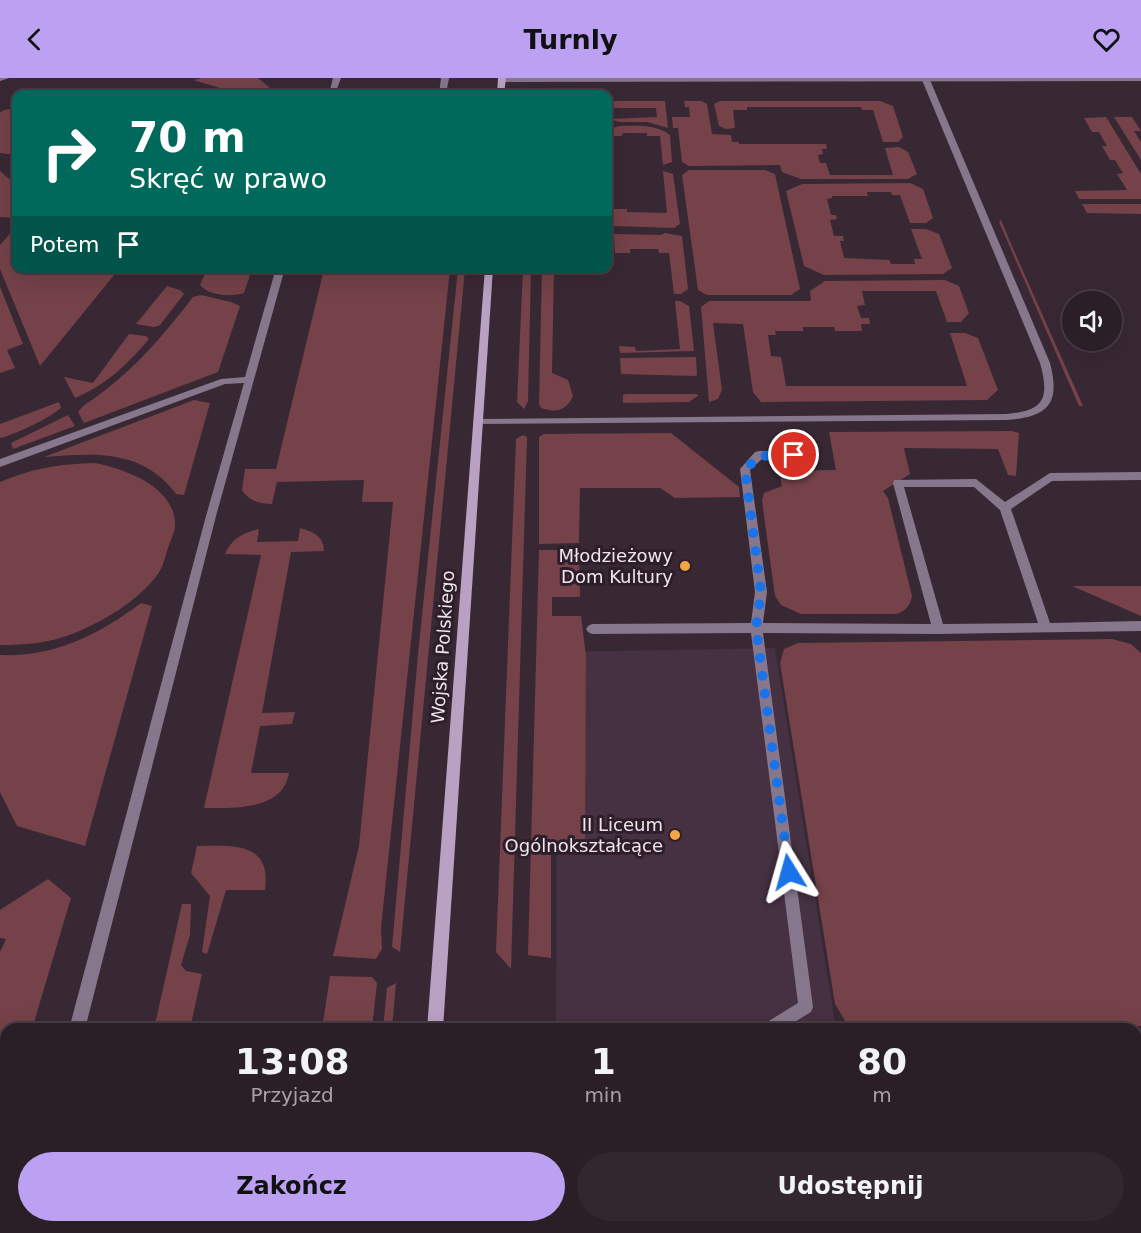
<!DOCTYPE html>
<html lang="pl">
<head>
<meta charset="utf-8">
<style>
	:root { --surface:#2a1e27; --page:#32272f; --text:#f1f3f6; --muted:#a5a2a7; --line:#463c44; --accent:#bca0f2 }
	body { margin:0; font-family:"DejaVu Sans",sans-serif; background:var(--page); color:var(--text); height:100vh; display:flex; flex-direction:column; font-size:22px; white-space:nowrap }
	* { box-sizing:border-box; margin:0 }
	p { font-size:20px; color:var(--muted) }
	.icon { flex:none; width:33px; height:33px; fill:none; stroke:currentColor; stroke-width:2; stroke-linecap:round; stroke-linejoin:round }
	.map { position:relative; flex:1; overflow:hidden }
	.sheet { position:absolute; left:0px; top:945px; width:1142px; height:210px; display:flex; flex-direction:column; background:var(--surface); border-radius:18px 18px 0 0; box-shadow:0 6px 24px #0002,0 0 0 2px var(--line) }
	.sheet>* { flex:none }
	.guide { position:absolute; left:12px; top:12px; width:600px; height:183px; border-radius:12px; box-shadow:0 6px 24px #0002,0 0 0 2px var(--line); background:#00695c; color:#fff; overflow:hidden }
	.fabs { position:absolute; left:1062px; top:213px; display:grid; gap:12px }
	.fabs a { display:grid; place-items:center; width:60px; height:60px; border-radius:50%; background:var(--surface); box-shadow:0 6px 24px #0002,0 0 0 2px var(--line); font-size:30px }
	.pin { position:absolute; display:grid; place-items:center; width:51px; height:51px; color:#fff; margin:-26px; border:3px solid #fff; border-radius:50%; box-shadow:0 2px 6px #0007 }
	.me { position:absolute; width:66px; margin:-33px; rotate:352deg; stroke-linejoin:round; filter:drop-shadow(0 0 4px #0008) }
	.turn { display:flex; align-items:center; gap:21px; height:126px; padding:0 18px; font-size:27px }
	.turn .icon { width:78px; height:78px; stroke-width:2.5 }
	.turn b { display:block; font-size:42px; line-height:51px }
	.then { display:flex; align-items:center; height:57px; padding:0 18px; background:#0003; gap:12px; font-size:22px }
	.eta { display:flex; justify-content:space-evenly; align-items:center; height:102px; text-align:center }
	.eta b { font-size:36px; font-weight:800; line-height:42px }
	.action { display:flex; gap:12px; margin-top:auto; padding:12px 18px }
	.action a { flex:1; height:69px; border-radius:36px; background:var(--accent); color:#111; font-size:24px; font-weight:800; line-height:69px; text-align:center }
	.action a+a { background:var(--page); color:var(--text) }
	header { display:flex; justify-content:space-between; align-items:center; height:78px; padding:0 18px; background:var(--accent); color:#111; font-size:27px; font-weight:800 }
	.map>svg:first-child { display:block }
	.built { fill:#453141 }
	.green { fill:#744248 }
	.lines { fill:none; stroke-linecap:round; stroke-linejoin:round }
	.lane { fill:#86778c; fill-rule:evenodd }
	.street { fill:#86778c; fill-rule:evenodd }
	.secondary { fill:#b8a1c2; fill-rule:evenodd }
	.route { stroke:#1a73e8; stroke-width:10; stroke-dasharray:0 18 }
	.poi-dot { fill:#f2a541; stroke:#2e1e2a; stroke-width:2 }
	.labels { text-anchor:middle; stroke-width:6; stroke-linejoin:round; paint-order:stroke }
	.poi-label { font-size:18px; fill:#efe5ed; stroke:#2e1e2a; text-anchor:end }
	.street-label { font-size:18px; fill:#efe5ed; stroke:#2e1e2a }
</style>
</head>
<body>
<header><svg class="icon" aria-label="back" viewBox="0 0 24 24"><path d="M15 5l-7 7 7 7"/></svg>Turnly<svg class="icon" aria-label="heart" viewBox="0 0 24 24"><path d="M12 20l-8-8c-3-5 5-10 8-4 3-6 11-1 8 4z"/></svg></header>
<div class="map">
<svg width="1141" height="1155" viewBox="0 0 1141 1155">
	<rect width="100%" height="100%" fill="#382834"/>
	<!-- built -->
	<path class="built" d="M775,570L836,951H556L557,574Z"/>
	<!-- green -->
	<g class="green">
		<path d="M202,0H258L270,10L266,16H231L220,10L193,2Z"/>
		<path d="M608,23H665L668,50L647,44H619L609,41L657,39L656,30H609Z"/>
		<path d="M684,23H702L707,26L712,56L731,57L732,64H739V66H826L827,71H822L823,76L818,77L820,85H826L830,97H893L885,70L899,69L908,74L917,96L908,101H801L782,94L780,87L689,88L682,84L678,50H673L672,39H690L689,29H685Z"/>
		<path d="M720,23H880L893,28L903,59L898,64H883L873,32H862L861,29H747V32H733L735,50L726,51L719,48L714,26Z"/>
		<path d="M16,29V77L0,75V35L2,33Z"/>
		<path d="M1106,39L1141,96V121H1079L1075,113L1127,112L1117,96L1123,95L1115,82H1110L1102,68H1107L1099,54H1092L1084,40Z"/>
		<path d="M1114,39H1132L1141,53H1134L1141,64V82Z"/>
		<path d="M619,48C636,48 656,46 670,57L672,84L663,87L660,58H647V55H623L622,58H610V51Z"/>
		<path d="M689,92H765L775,96L800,211L791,217H707L698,212L682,97Z"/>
		<path d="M0,93L16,107V129L14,140L0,139Z"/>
		<path d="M663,93L673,96L680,146L674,150L614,148L613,131H627V134L667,135Z"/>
		<path d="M910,105L923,111L933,140L926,145H910L900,117H892L891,114H867L868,118H832V120L827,121L831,137H836L837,141L830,142L834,158H843L844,163H840L844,180L889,182L891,186H915L914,181H922L911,151H926L939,156L952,190L943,196L824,197L804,188L786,113L802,106Z"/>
		<path d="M1082,126H1141V136L1087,135Z"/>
		<path d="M1001,142L1011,166L1083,328H1079L999,144Z"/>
		<path d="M16,149V190L119,191L40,288L0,191V167Z"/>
		<path d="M665,155L682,158L688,211L681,216H674L669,175H659L658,171H630V175H615L614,156L661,157Z"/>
		<path d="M207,191V190L252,191L244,215C231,219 209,218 200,207Z"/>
		<path d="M324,191H450L381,850L382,871L376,881L333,878L359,768L393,424H362L364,402L277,404L272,426C259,426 249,423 242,412L245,391H276Z"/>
		<path d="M458,191H465L400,874L392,869L418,576Z"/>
		<path d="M523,191H531L528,323L524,331L517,324Z"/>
		<path d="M542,191H554L552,295L568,302L573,318C567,333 555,335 541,330L539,326Z"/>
		<path d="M945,202L959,208L969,235L961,244H947L936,213H862L865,227L857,228L861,240H869L870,246H861L862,253H835L834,249H803V253H775L776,257H768L771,278L781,279L786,308H967L950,255H965L978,260L998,312L987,322L761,324L753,314L743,246L713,245L722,312L718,321L709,324L701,229L709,223H811L810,213L825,203Z"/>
		<path d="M167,208L180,212L184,216L160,247L154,249L136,246Z"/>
		<path d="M0,209L23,266L7,272L15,290L0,295Z"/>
		<path d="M201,217L231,224L240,228L218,294L84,345L78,334L83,328C130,297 159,263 193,219Z"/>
		<path d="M675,223H680L689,228L694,273L620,275L619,268L635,269L636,273L680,271Z"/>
		<path d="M129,256L146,258L149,261C127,287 106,307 75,320L64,299L93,305Z"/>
		<path d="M696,279L697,297L695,298L621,296L620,280Z"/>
		<path d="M626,316H696L699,317L689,324L623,325V317Z"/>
		<path d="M194,322L210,325L184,417L176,416C143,371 94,375 44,379Z"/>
		<path d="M59,324L61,330C43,344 23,352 2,360L0,359V346Z"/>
		<path d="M68,337L75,348L13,371L11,365Z"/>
		<path d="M1012,353L1019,355L1016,398L1008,397L998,371L904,370L910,396L883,413L888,420L912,518C910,528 906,532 897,536H801L781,527L775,518L762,423L764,415L782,408L779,393L836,392L829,354Z"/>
		<path d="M671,355L739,409L740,419L675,420L660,410H580L579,465L539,466V359L544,356Z"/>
		<path d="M523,357L527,359L511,891L496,874L516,361Z"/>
		<path d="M95,385C125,391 177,409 175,449C174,455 170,464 168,470C165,479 163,489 158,496C138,523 103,544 72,556C50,565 24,567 0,567V404C34,390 59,386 95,385Z"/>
		<path d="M300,450C313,454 324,458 324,473L291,474L262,635L295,634L292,646L260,648L251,695H289C283,733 233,730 204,730L261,477L225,476C232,460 243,455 259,451L257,464L298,463Z"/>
		<path d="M539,472H579L580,519H552V538H581L586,578L585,773L551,774V880L528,877Z"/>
		<path d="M1072,508H1141V538Z"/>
		<path d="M141,525L152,528L85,768L17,748L0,714V577C55,579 98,557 141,525Z"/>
		<path d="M1112,561L1131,566L1141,575V948L861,951L847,946L835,926L780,585L784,571L798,565Z"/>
		<path d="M197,768C232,768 272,763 265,812H226L207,876L202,874L210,818L191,795Z"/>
		<path d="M48,801L71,820L32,951H6V1037L0,1057V874L6,861L0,860V832Z"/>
		<path d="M182,826H191L190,857L181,887L186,893L202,896L190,951H154Z"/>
		<path d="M330,898L372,899L377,905L372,951H322Z"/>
		<path d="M396,905L392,951H383L387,910Z"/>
		<path d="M1136,983H1141V1155H855L854,1149H1136Z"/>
		<path d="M292,1149H349L348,1155H291Z"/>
	</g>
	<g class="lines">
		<!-- lane -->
		<g class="lane">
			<path d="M441,0H449L446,16H439Z"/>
			<path d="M925,0L930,2L1050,285C1061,327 1047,339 1006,342L474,346L473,344L478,341L1006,336C1044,333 1050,321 1040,285L922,2Z"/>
			<path d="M759,373H794L799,377L794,381H762L750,392L767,514L763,545L931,546L893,405L894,402L976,401L1005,424L1050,395L1141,394V402L1052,403L1011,431L1050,545L1141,543V553L938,556L763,555L813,929L811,934L783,951H761L764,946L798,925L751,555L592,556L588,554L586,551L588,548L592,546L751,545L755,514L740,391L755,374ZM904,409H974L1000,432L1038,545L943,546Z"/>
			<path d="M1141,959V975H1136V960Z"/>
			<rect x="811" y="1149" width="16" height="6"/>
		</g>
		<!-- street -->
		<g class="street">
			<path d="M0,0H9L0,3Z"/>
			<path d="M333,0H341L335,16H329Z"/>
			<path d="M501,0H1141V3L502,4L498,2Z"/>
			<path d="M276,190H285L216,438L85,951H69L206,438L244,305L225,306L0,389V381L221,301L245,299Z"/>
			<path d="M17,1149H33L32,1155H16Z"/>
		</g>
		<!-- secondary -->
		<g class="secondary">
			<path d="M498,0H506L504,16H497Z"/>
			<path d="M485,190H493L443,951H427Z"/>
			<path d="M413,1149H429L428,1155H412Z"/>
		</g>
	</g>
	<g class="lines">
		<!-- route -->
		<path class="route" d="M789,794L756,550L761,514L745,392L759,378L794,377"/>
	</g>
	<!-- markers -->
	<g class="poi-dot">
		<circle cx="685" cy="488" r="6"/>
		<circle cx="675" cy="757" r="6"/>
	</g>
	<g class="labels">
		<!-- poi labels -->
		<g class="poi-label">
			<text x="673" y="484">Młodzieżowy<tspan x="673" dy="21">Dom Kultury</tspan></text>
			<text x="663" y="753">II Liceum<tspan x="663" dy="21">Ogólnokształcące</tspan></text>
		</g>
		<!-- street labels -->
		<g class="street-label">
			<text transform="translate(443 569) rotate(-86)" y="6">Wojska Polskiego</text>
		</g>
	</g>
</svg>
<div class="fabs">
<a><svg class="icon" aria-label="sound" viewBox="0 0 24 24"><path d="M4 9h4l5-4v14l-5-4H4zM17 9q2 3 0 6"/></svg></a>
</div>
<div class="pin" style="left:794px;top:377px;background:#d93025"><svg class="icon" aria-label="arrive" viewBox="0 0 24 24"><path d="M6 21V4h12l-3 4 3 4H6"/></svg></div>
<svg class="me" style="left:789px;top:794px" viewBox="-20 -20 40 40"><path d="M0-17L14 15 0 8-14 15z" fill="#1a73e8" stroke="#fff" stroke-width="4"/></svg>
<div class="guide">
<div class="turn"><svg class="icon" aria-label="right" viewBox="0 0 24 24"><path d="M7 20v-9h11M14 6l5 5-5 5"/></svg><div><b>70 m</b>Skręć w prawo</div></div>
<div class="then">Potem<svg class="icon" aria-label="arrive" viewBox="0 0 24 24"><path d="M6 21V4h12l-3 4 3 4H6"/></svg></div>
</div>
<section class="sheet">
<div class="eta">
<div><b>13:08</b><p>Przyjazd</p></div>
<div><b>1</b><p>min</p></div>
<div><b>80</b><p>m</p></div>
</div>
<div class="action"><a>Zakończ</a><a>Udostępnij</a></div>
</section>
</div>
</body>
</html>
